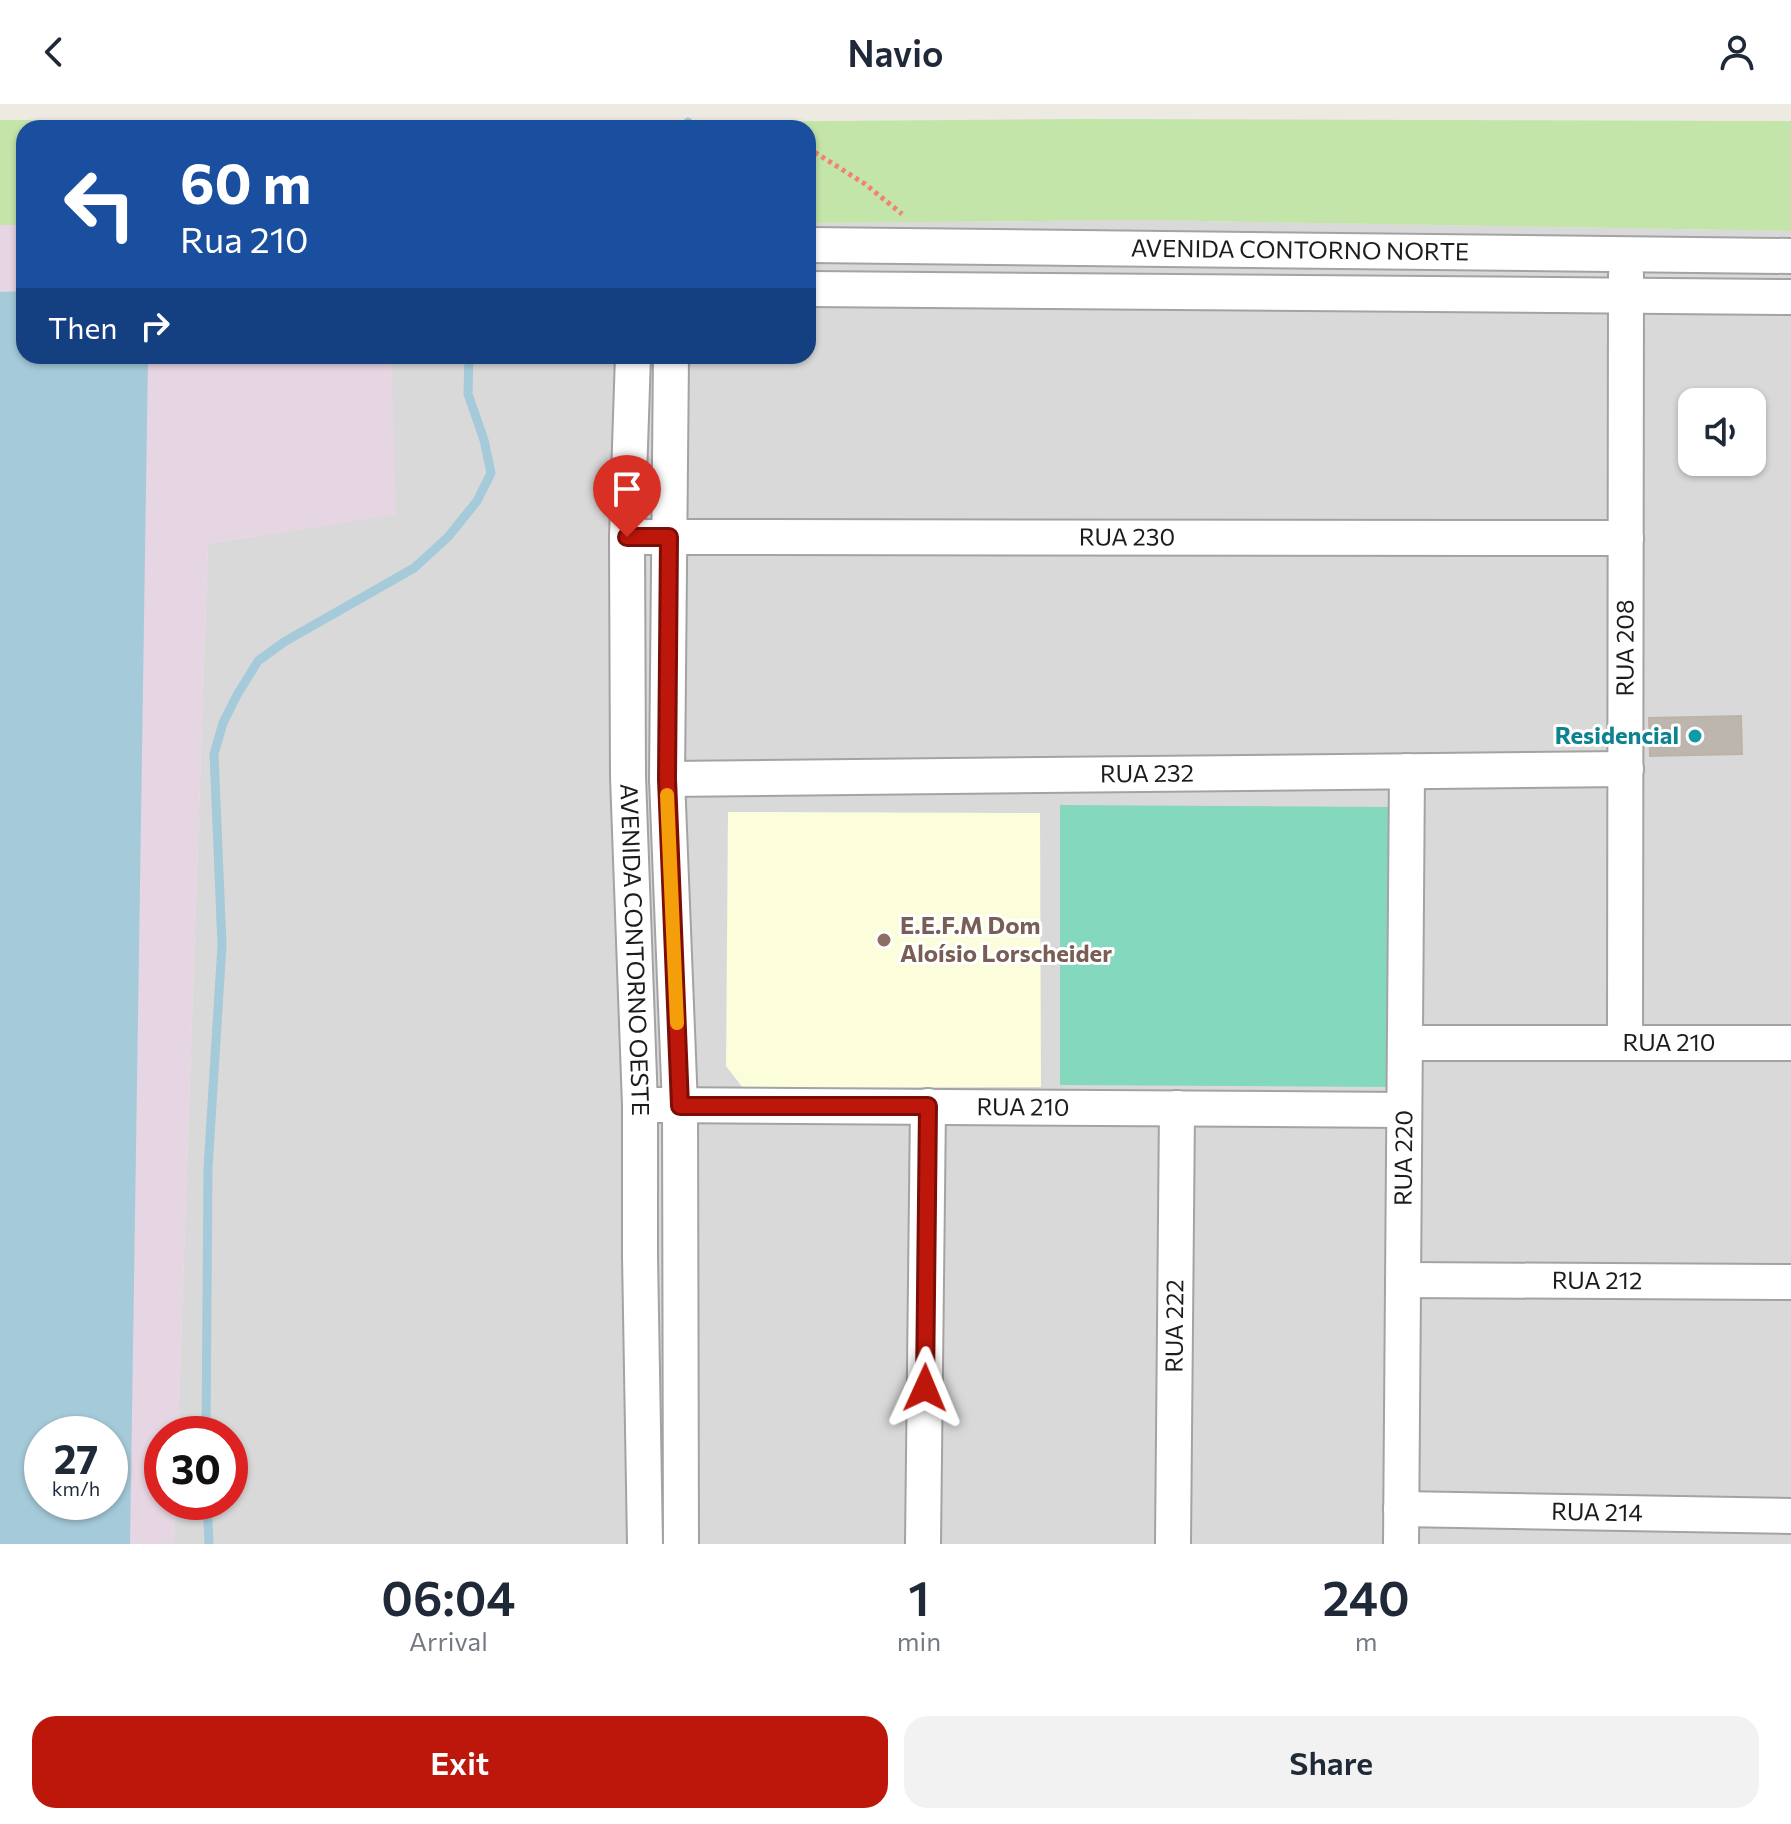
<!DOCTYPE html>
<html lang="en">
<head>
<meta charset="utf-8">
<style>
	:root { --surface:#fff; --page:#f2f2f3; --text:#1f2937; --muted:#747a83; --accent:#bd160b }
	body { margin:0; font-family:Commissioner,sans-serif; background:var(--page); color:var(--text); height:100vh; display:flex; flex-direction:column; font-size:30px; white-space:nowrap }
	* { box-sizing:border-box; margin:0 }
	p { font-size:26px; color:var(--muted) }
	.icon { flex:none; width:44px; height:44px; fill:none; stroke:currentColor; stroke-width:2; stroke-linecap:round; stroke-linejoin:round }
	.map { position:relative; height:1440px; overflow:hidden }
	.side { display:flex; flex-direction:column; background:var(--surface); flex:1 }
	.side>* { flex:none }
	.guide { position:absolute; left:16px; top:16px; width:800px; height:244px; border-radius:24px; box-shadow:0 2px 6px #0004; background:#1a4fa0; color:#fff; overflow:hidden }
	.fabs { position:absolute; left:1678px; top:284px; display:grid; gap:16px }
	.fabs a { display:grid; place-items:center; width:88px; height:88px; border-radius:16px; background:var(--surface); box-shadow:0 2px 6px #0004; font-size:40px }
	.speed { position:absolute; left:24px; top:1312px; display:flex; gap:16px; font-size:40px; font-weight:700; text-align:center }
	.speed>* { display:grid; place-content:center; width:104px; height:104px; border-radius:50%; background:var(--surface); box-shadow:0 2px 6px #0004; line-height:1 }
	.speed small { font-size:20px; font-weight:400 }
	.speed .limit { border:12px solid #d22; background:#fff; color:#111 }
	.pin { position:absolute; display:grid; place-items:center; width:68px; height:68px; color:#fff; margin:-82px -34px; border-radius:50% 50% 50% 0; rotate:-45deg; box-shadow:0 0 8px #0007 }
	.pin .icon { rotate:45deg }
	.me { position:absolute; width:88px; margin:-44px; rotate:1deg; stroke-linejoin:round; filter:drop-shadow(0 0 6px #0008) }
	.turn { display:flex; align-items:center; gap:28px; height:168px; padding:0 32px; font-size:36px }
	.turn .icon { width:104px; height:104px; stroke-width:2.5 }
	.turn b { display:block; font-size:56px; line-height:68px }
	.then { display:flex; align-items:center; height:76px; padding:0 32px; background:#0003; gap:16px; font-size:30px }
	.eta { display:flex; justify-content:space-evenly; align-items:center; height:136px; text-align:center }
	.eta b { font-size:48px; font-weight:600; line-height:56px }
	.button { display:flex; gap:16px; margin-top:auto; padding:16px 32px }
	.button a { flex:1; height:92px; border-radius:24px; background:var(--accent); color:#fff; font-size:32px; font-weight:600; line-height:92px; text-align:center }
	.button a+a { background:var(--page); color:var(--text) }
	header { display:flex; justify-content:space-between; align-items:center; height:104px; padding:0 32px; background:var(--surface); font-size:36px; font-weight:600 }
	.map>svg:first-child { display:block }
	.residential { fill:#dad9d9; fill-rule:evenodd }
	.industrial { fill:#e6d5e2; fill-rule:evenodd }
	.education { fill:#fbfddb }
	.grass { fill:#c4e5aa }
	.pitch { fill:#84d8bd }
	.water { fill:#a5cad9; fill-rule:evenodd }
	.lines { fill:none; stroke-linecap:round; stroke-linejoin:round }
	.stream { stroke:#a5cad9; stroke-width:9 }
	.building { fill:#bdb6af; stroke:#beb2a6; stroke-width:2 }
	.minor-casing { stroke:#a3a3a3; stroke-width:38 }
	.path { stroke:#f1846f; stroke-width:5; stroke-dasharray:4 4; stroke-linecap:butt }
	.minor { stroke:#fff; stroke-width:34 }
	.route-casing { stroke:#7b0e07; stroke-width:20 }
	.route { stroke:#bd160b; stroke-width:14 }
	.slow { stroke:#f59e0b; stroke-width:14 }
	.culture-dot { fill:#0f9aa8; stroke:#fff; stroke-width:3 }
	.education-dot { fill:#8d6e63; stroke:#fff; stroke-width:3 }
	.labels { text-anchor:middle; stroke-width:6; stroke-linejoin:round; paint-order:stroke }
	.street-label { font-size:24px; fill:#1c1c1c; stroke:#fff }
	.culture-label { font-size:24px; font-weight:bold; fill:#0d838f; stroke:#fff; text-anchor:end }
	.education-label { font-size:24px; font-weight:bold; fill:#785e54; stroke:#fff; text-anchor:start }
</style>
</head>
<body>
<header><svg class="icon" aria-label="back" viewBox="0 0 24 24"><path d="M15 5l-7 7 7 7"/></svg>Navio<svg class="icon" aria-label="person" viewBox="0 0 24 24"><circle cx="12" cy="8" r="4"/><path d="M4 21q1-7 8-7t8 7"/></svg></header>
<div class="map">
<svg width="1791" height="1440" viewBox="0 0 1791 1440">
	<rect width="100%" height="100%" fill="#edeae2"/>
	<!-- residential -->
	<path class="residential" d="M1144,116L1791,127V1440H174L175,1398H230V1330H178L208,440L395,410L391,252H808V119ZM1692,298H1752V358H1692Z"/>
	<!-- industrial -->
	<path class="industrial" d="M0,121H24V252H391L396,410L208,440L178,1330H162V1398H175L174,1440H0ZM42,1330H110V1398H42Z"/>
	<!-- education -->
	<path class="education" d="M728,708L1040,709L1041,983L743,984L726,962Z"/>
	<!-- grass -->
	<path class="grass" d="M1082,15L1791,17V127L1144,116L808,119V24H24V121H0V16L688,18Z"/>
	<!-- pitch -->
	<path class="pitch" d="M1060,701L1390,703V983L1060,981Z"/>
	<!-- water -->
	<path class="water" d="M24,187V252H148L130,1440H0V188ZM42,1330H110V1398H42Z"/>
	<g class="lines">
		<!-- stream -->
		<g class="stream">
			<path d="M684,24L688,18"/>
			<path d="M206,1330L208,1064L222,841L214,650L223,619L237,591L258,557L284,538L414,464L448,433L477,397L491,369L484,336L468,290L469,252"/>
			<path d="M207,1398L209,1440"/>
		</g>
	</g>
	<!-- building -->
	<path class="building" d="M1741,612L1742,650L1650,652L1649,614Z"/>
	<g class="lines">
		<defs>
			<g id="minor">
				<path id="s1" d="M808,141L1791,152"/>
				<path d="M808,185L1791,193"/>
				<path id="s2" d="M633,252L627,433L628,673L640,1001V1152L645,1440"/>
				<path d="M671,252L667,675L680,1002L681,1440"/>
				<path id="s3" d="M647,433L1626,434"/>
				<path id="s4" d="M667,675L1626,665"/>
				<path id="s5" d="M1625,938L1626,171"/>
				<path id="s6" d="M1405,939H1791"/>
				<path id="s7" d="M657,1001L1404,1006"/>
				<path id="s8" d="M1403,1176L1791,1178"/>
				<path id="s9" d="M1401,1405L1791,1412"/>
				<path d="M923,1440L928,1002"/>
				<path id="s10" d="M1173,1440L1177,1004"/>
				<path id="s11" d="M1401,1440L1407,667"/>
			</g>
		</defs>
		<!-- minor casing -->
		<use href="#minor" class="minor-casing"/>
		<!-- path -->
		<g class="path">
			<path d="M779,24V18"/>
			<path d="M808,44L865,80L902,110"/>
		</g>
		<!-- minor -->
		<use href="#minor" class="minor"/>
	</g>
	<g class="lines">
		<defs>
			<path id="route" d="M627,433H669L667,675L680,1002H928L925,1284"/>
		</defs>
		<!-- route casing -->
		<use href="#route" class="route-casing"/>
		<!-- route -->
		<use href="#route" class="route"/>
		<!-- slow -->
		<path class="slow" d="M667,691L677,919"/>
	</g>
	<!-- markers -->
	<circle class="culture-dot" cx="1695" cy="632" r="8"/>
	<circle class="education-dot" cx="884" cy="836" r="8"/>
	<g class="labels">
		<!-- street labels -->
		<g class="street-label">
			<text dy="8" stroke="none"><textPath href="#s1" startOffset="492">AVENIDA CONTORNO NORTE</textPath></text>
			<text dy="8" stroke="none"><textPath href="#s3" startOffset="480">RUA 230</textPath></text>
			<text dy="8" stroke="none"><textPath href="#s5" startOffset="394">RUA 208</textPath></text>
			<text dy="8" stroke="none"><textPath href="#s4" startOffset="480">RUA 232</textPath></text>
			<text dy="8" stroke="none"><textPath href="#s2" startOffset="594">AVENIDA CONTORNO OESTE</textPath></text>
			<text dy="8" stroke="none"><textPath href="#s6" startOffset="264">RUA 210</textPath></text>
			<text dy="8" stroke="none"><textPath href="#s7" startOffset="366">RUA 210</textPath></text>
			<text dy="8" stroke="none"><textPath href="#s11" startOffset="386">RUA 220</textPath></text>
			<text dy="8" stroke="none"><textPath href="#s8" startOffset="194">RUA 212</textPath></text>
			<text dy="8" stroke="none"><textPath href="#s10" startOffset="218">RUA 222</textPath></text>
			<text dy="8" stroke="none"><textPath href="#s9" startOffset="196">RUA 214</textPath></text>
		</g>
		<!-- culture labels -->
		<g class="culture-label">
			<text x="1679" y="640">Residencial</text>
		</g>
		<!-- education labels -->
		<g class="education-label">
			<text x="900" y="830">E.E.F.M Dom<tspan x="900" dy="28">Aloísio Lorscheider</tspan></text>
		</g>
	</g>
</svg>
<div class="fabs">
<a><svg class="icon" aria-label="sound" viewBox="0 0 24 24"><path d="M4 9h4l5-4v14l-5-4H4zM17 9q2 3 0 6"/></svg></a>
</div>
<div class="speed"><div>27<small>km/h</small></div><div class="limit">30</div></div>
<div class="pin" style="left:627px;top:433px;background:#d93025"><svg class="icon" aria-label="arrive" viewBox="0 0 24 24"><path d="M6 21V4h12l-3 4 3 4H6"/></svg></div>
<svg class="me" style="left:925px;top:1284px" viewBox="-20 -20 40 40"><path d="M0-17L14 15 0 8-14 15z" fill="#bd160b" stroke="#fff" stroke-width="4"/></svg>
<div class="guide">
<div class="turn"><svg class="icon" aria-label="left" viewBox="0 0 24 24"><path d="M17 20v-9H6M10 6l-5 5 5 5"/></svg><div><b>60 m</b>Rua 210</div></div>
<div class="then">Then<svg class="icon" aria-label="right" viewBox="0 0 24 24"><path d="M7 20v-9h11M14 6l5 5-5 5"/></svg></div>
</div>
</div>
<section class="side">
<div class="eta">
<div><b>06:04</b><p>Arrival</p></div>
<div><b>1</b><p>min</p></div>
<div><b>240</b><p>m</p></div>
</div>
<div class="button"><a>Exit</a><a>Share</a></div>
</section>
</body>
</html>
